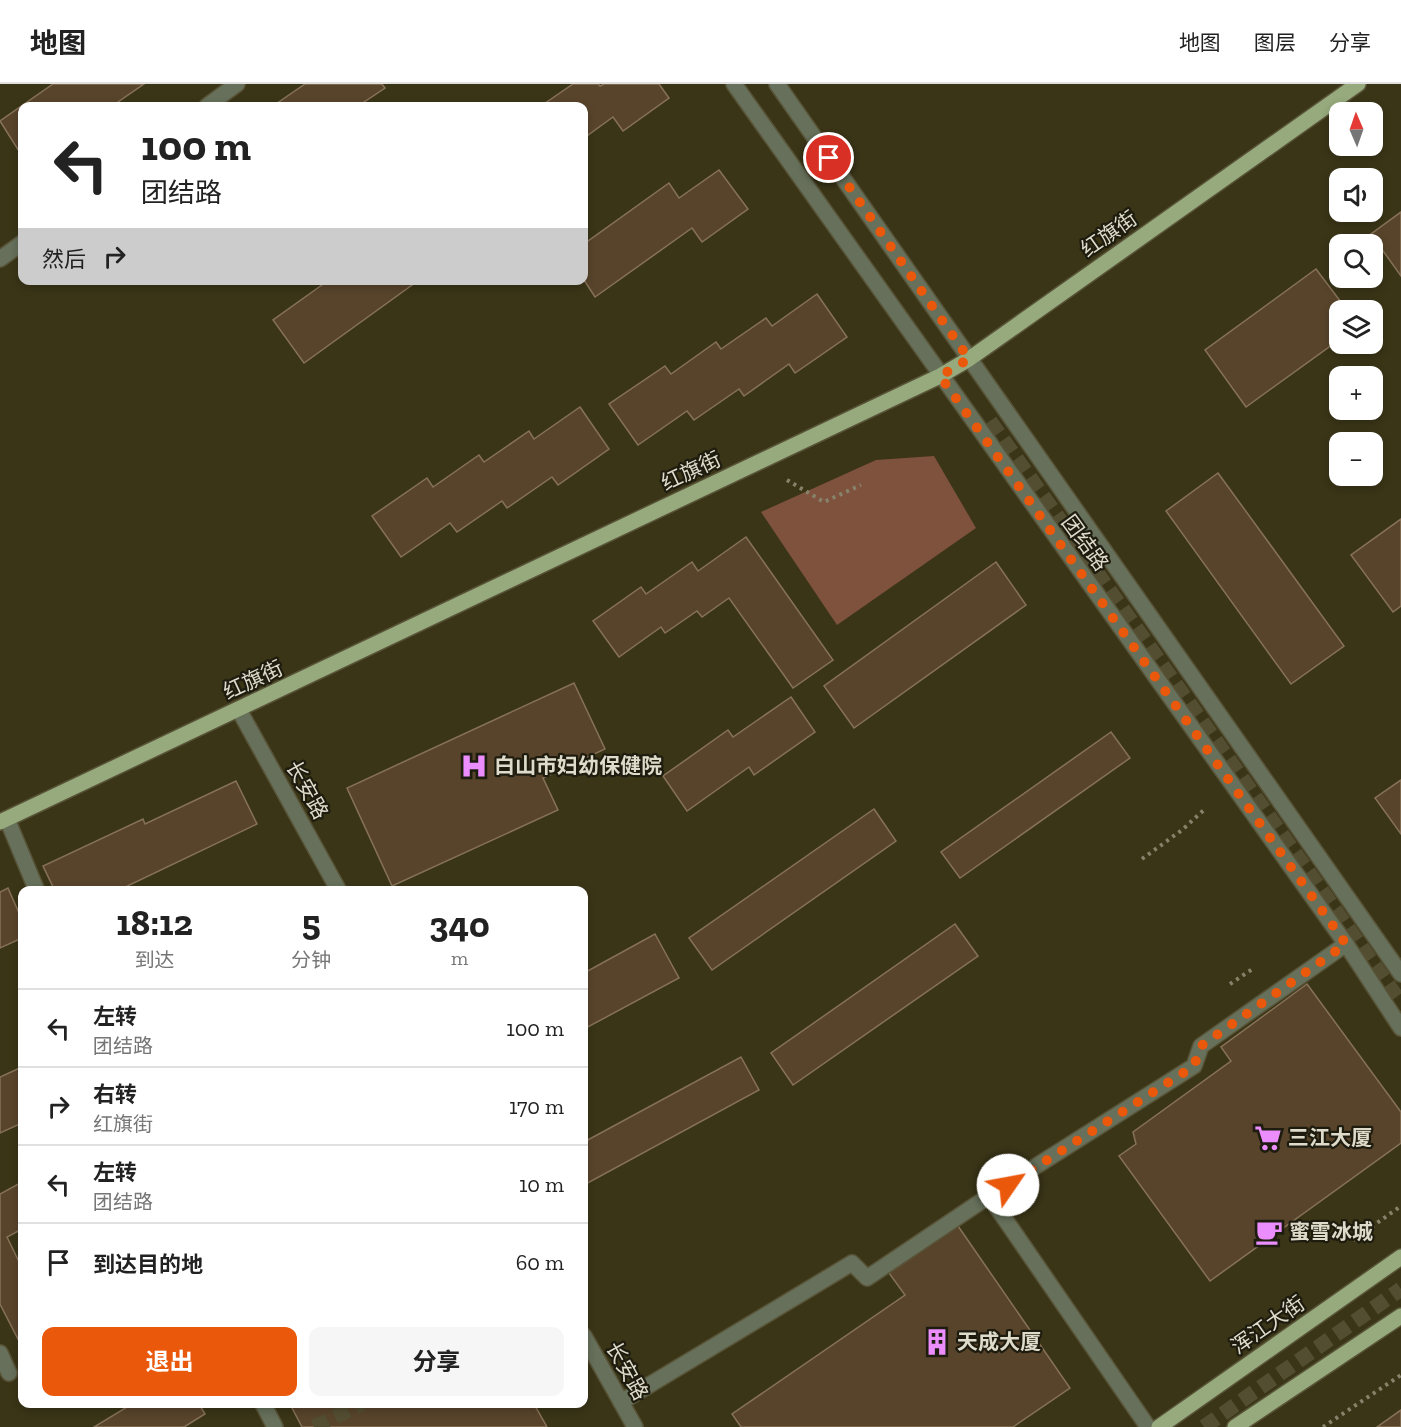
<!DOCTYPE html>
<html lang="zh">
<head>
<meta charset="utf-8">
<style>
	:root { --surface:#fff; --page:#f6f6f6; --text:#222; --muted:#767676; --line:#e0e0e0; --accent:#ea580c }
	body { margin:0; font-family:"Zilla Slab","Noto Sans SC",serif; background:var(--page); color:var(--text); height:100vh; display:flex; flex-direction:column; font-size:22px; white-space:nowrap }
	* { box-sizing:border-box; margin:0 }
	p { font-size:20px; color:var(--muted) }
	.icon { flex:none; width:33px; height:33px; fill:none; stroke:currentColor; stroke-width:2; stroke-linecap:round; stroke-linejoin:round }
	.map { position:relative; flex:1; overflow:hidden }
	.sheet { position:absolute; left:18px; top:802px; width:570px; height:522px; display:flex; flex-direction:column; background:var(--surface); border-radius:12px; box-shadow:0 3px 9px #0003 }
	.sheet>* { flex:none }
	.banner { position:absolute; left:18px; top:18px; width:570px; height:183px; border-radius:12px; box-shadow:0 3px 9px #0003; background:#fff; color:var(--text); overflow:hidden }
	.needle { width:39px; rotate:358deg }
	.fabs { position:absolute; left:1329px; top:18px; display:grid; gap:12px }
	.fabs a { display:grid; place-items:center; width:54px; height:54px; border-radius:12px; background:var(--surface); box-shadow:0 3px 9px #0003; font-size:30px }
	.pin { position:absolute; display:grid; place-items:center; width:51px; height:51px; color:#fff; margin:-26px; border:3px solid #fff; border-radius:50%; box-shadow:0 2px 6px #0007 }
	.me { position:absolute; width:66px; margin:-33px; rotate:57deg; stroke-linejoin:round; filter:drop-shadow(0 0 4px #0008) }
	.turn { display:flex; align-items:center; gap:21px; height:126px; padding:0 24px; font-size:27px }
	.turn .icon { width:78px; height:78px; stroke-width:2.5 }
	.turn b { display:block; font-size:42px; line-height:51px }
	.then { display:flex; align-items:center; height:57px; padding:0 24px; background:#0003; gap:12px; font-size:22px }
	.eta { display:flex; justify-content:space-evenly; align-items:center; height:102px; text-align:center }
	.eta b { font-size:36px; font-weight:700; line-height:42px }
	.button { display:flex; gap:12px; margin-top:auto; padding:12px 24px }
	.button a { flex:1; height:69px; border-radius:12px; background:var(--accent); color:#fff; font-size:24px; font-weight:700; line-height:69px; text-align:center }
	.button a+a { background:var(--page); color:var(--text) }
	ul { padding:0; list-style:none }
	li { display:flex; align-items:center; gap:18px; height:78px; padding:0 24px; border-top:2px solid var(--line) }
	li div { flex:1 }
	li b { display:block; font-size:22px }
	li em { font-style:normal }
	header { display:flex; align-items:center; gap:36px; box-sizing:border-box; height:84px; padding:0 30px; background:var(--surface); border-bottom:2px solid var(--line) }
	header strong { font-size:28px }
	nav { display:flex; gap:33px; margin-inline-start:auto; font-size:21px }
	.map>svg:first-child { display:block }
	.green { fill:#7f523e }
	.building { fill:#58442b; stroke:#877258; stroke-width:1.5 }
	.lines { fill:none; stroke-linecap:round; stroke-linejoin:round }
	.minor-tunnel { stroke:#534e32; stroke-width:15; stroke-dasharray:15 8; stroke-linecap:butt }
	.minor-casing { stroke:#585337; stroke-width:18 }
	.major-casing { stroke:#585337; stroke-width:18 }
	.path { stroke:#87836b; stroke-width:4; stroke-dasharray:3 4.5; stroke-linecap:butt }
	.minor { stroke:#66705a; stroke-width:15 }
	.major { stroke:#96aa7d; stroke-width:15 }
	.route { stroke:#ea580c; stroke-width:10; stroke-dasharray:0 18 }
	.labels { text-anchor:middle; stroke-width:4.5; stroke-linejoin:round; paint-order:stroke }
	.street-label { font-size:21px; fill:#dedbca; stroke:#1e1c0f }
	.poi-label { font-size:21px; font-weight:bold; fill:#dedbca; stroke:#1e1c0f; text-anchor:start }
</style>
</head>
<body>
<header>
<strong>地图</strong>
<nav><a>地图</a><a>图层</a><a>分享</a></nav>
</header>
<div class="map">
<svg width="1401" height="1343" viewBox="0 0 1401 1343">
	<rect width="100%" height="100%" fill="#3a3517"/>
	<!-- green -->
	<path class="green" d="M934,372L976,444L837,541L761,428L876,376Z"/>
	<!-- building -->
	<g class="building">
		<path d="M53,0H144L112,22H22V72L0,37Z"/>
		<path d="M305,0H382L385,4L358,22H273Z"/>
		<path d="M573,0H598L600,2L604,0H659L669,14L623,47L613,33L584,54V22H541Z"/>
		<path d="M719,86L748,125L702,158L692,144L595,213L584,196V160L669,99L679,114Z"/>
		<path d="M1401,128V192L1371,150Z"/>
		<path d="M1316,185L1347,226H1340V255L1246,323L1205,266Z"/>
		<path d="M329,196H419L304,279L273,236Z"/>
		<path d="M817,210L847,253L795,289L789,280L744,312L739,305L694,336L687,327L638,361L609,320L665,282L671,290L716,258L721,265L766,234L772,242Z"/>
		<path d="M580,323L609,365L558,401L552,393L507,424L502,417L457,448L450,439L401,473L372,432L427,394L433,403L479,371L484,378L529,347L534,355Z"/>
		<path d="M1218,389L1344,562L1291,600L1166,427Z"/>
		<path d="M1401,435V522L1393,528L1351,471Z"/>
		<path d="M746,453L833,576L793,604L729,514L702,533L697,527L665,549L661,543L619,573L593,537L641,503L646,510L692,478L698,487Z"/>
		<path d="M996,478L1026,521L854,644L824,602Z"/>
		<path d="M574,599L605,665L543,694L558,726L392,802L347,704Z"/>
		<path d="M791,613L815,648L754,691L749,683L687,727L663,692L728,646L733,653Z"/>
		<path d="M1111,648L1130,674L960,794L941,768Z"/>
		<path d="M1401,696V750L1375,714Z"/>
		<path d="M236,697L257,740L117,807H55L43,782L143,735L145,740Z"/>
		<path d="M874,725L896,757L712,886L689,854Z"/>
		<path d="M8,804L22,836V854L0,864V808Z"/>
		<path d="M955,840L978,872L793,1001L771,969Z"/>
		<path d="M655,850L679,894L584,945V889Z"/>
		<path d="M1307,900L1401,1028V1059L1210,1197L1119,1072L1136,1060L1133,1048L1231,977L1221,963Z"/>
		<path d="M741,973L759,1006L584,1101V1058Z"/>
		<path d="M22,983V1039L0,1049V993Z"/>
		<path d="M22,1098V1145L7,1153L22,1184V1263L0,1220V1110Z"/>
		<path d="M958,1142L1070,1304L1013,1343H741L732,1330L905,1211L889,1189Z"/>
		<path d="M132,1320H199L205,1330L184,1343H94Z"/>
		<path d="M290,1320H534L547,1343H302Z"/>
		<path d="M1401,1326V1343H1377Z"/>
	</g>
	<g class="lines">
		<!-- minor-tunnel -->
		<g class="minor-tunnel">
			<path d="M990,337L1401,919"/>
			<path d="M314,1343L362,1320"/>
			<path d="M1204,1343L1401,1205"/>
		</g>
		<defs>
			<g id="minor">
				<path d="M734,0L1346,860L1401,944"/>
				<path d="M777,0L1401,890"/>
				<path d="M207,22L237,0"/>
				<path d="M0,175L22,159"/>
				<path d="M239,626L339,807"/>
				<path d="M7,735L37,807"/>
				<path d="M584,1252L635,1343"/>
				<path d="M0,1269L9,1289"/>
				<path d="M621,1318L852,1179L867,1194L989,1112"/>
				<path d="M263,1320L275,1343"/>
				<path d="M1148,1343L989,1112L1194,982L1201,962L1346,860"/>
			</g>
			<g id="major">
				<path d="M0,738L940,292L969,275L1358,0"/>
				<path d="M1159,1343L1401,1173"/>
				<path d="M1235,1343L1401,1232"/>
			</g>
		</defs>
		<!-- minor casing -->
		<use href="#minor" class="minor-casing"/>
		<!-- major casing -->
		<use href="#major" class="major-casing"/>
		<!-- path -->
		<g class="path">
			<path d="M787,396L824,418L861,401"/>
			<path d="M1142,775L1182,746L1206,724"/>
			<path d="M1230,900L1254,884"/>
			<path d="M1353,1156L1401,1122"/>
			<path d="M1323,1343L1401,1291"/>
		</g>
		<!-- minor -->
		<use href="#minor" class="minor"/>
		<!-- major -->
		<use href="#major" class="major"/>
	</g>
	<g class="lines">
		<!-- route -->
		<path class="route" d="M829,74L969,275L940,292L1346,860L1201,962L1194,982L1008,1101"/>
	</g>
	<!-- icons -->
	<defs>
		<symbol id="hospital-bare" viewBox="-9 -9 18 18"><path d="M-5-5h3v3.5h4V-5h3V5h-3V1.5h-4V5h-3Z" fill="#eb8dfc" stroke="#1e1c0f" stroke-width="2.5" paint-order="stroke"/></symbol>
		<symbol id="supermarket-bare" viewBox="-9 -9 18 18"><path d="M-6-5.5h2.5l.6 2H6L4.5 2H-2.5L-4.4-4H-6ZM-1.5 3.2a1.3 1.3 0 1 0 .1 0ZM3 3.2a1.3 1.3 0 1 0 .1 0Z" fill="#eb8dfc" stroke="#1e1c0f" stroke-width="2.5" paint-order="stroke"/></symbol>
		<symbol id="cafe-bare" viewBox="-9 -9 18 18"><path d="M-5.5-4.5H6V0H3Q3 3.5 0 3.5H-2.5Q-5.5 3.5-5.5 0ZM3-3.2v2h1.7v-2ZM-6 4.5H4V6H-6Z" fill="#eb8dfc" stroke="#1e1c0f" stroke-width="2.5" paint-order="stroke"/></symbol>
		<symbol id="building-bare" viewBox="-9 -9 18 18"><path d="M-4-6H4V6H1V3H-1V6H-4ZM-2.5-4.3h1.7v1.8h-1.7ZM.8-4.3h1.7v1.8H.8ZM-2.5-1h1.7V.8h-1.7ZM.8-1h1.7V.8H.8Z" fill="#eb8dfc" stroke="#1e1c0f" stroke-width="2.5" paint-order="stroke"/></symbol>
	</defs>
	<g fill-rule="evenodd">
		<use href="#hospital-bare" x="455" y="663" width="38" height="38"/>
		<use href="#supermarket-bare" x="1249" y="1035" width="38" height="38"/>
		<use href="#cafe-bare" x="1250" y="1129" width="38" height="38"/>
		<use href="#building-bare" x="918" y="1239" width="38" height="38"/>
	</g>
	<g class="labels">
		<!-- street labels -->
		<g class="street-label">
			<text transform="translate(1109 150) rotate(-35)" y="7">红旗街</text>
			<text transform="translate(691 387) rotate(-25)" y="7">红旗街</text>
			<text transform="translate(1085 459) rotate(54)" y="7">团结路</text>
			<text transform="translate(253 596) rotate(-25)" y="7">红旗街</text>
			<text transform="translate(307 706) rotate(61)" y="7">长安路</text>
			<text transform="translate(1268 1241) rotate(-35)" y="7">浑江大街</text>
			<text transform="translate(627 1287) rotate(61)" y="7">长安路</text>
		</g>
		<!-- poi labels -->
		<g class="poi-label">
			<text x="494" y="689">白山市妇幼保健院</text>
			<text x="1288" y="1061">三江大厦</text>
			<text x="1289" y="1155">蜜雪冰城</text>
			<text x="957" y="1265">天成大厦</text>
		</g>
	</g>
</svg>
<div class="fabs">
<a><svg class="needle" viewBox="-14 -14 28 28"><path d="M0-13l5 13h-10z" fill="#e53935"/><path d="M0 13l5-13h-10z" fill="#767676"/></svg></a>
<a><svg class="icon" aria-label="sound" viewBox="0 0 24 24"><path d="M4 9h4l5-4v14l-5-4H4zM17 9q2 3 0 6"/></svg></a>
<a><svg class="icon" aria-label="search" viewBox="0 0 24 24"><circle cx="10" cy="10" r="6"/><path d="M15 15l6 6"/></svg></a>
<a><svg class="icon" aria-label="layers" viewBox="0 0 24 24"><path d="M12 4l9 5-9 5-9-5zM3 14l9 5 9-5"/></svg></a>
<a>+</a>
<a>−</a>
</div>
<div class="pin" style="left:829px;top:74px;background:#d93025"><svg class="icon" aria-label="arrive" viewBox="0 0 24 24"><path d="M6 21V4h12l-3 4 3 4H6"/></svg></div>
<svg class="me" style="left:1008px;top:1101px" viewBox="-20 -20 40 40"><circle r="19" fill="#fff"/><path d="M0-13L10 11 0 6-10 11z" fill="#ea580c"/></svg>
<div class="banner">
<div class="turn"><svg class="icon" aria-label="left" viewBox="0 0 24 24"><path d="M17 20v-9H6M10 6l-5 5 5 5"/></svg><div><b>100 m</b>团结路</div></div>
<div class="then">然后<svg class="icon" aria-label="right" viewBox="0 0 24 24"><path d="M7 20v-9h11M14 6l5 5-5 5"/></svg></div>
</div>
<section class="sheet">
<div class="eta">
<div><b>18:12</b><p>到达</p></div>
<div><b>5</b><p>分钟</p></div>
<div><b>340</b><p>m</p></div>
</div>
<ul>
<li><svg class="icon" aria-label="left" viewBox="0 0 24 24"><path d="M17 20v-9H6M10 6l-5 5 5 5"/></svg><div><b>左转</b><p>团结路</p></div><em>100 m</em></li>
<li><svg class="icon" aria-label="right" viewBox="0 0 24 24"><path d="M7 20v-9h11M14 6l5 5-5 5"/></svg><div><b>右转</b><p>红旗街</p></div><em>170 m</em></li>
<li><svg class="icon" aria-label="left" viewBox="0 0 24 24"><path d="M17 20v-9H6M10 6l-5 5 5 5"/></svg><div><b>左转</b><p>团结路</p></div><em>10 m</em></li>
<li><svg class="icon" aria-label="arrive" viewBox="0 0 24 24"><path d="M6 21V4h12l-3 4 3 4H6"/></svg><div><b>到达目的地</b></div><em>60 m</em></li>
</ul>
<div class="button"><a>退出</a><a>分享</a></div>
</section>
</div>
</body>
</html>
